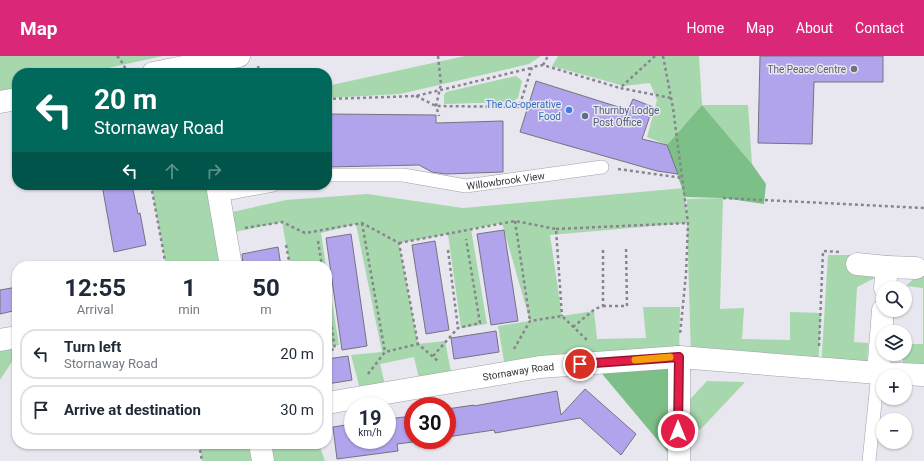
<!DOCTYPE html>
<html lang="en">
<head>
<meta charset="utf-8">
<style>
	:root { --surface:#fff; --page:#f6f6f7; --text:#1f2937; --muted:#747a83; --line:#e0e1e3; --accent:#db2777 }
	body { margin:0; font-family:Roboto,sans-serif; background:var(--page); color:var(--text); height:100vh; display:flex; flex-direction:column; font-size:15px; white-space:nowrap }
	* { box-sizing:border-box; margin:0 }
	p { font-size:13px; color:var(--muted) }
	.icon { flex:none; width:22px; height:22px; fill:none; stroke:currentColor; stroke-width:2; stroke-linecap:round; stroke-linejoin:round }
	.map { position:relative; flex:1; overflow:hidden }
	.side { position:absolute; left:12px; top:205px; width:320px; height:188px; display:flex; flex-direction:column; background:var(--surface); border-radius:16px; box-shadow:0 1px 3px #0004 }
	.side>* { flex:none }
	.guide { position:absolute; left:12px; top:12px; width:320px; height:122px; border-radius:16px; box-shadow:0 1px 3px #0004; background:#00695c; color:#fff; overflow:hidden }
	.tools { position:absolute; left:876px; top:225px; display:grid; gap:8px }
	.tools a { display:grid; place-items:center; width:36px; height:36px; border-radius:50%; background:var(--surface); box-shadow:0 1px 3px #0004; font-size:20px }
	.speed { position:absolute; left:344px; top:341px; display:flex; gap:8px; font-size:20px; font-weight:700; text-align:center }
	.speed>* { display:grid; place-content:center; width:52px; height:52px; border-radius:50%; background:var(--surface); box-shadow:0 1px 3px #0004; line-height:1 }
	.speed small { font-size:10px; font-weight:400 }
	.speed .limit { border:6px solid #d22; background:#fff; color:#111 }
	.pin { position:absolute; display:grid; place-items:center; width:34px; height:34px; color:#fff; margin:-17px; border:2px solid #fff; border-radius:50%; box-shadow:0 1px 4px #0007 }
	.me { position:absolute; width:44px; margin:-22px; rotate:0deg; stroke-linejoin:round; filter:drop-shadow(0 0 3px #0008) }
	.turn { display:flex; align-items:center; gap:14px; height:84px; padding:0 16px; font-size:18px }
	.turn .icon { width:52px; height:52px; stroke-width:2.5 }
	.turn b { display:block; font-size:28px; line-height:34px }
	.lanes { display:flex; align-items:center; height:38px; padding:0 16px; background:#0003; justify-content:center; gap:20px; direction:ltr }
	.lanes .off { opacity:.35 }
	.eta { display:flex; justify-content:space-evenly; align-items:center; height:68px; text-align:center }
	.eta b { font-size:24px; font-weight:700; line-height:28px }
	ul { padding:0; list-style:none }
	li { display:flex; align-items:center; gap:12px; height:50px; margin:0 8px 6px; padding:0 8px; border:2px solid var(--line); border-radius:16px }
	li div { flex:1 }
	li b { display:block; font-size:15px }
	li em { font-style:normal }
	header { display:flex; align-items:center; gap:24px; box-sizing:border-box; height:56px; padding:0 20px; background:var(--accent); color:#fff }
	header strong { font-size:19px }
	nav { display:flex; gap:22px; margin-inline-start:auto; font-size:14px }
	.map>svg:first-child { display:block }
	.green { fill:#a7d7ad }
	.forest { fill:#7dc087 }
	.building { fill:#b2a3ed; stroke:#75747c }
	.lines { fill:none; stroke-linecap:round; stroke-linejoin:round }
	.lane-casing { stroke:#a1a0a8; stroke-width:14 }
	.street-casing { stroke:#a1a0a8; stroke-width:23 }
	.path { stroke:#87868c; stroke-width:2.5; stroke-dasharray:3 3; stroke-linecap:butt }
	.lane { stroke:#fff; stroke-width:13 }
	.street { stroke:#fff; stroke-width:22 }
	.route-casing { stroke:#92132f; stroke-width:10 }
	.route { stroke:#e11d48; stroke-width:7 }
	.slow { stroke:#f59e0b; stroke-width:7 }
	.worship-dot { fill:#6b7280; stroke:#e8e7f0; stroke-width:1.5 }
	.shop-dot { fill:#3f7fe0; stroke:#e8e7f0; stroke-width:1.5 }
	.service-dot { fill:#5c6f8a; stroke:#e8e7f0; stroke-width:1.5 }
	.labels { text-anchor:middle; stroke-width:3; stroke-linejoin:round; paint-order:stroke }
	.worship-label { font-size:10px; fill:#5b616d; stroke:#e8e7f0; text-anchor:end }
	.shop-label { font-size:10px; fill:#366cbe; stroke:#e8e7f0; text-anchor:end }
	.service-label { font-size:10px; fill:#4e5e75; stroke:#e8e7f0; text-anchor:start }
	.street-label { font-size:10px; fill:#373639; stroke:#e8e7f0 }
</style>
</head>
<body>
<header>
<strong>Map</strong>
<nav><a>Home</a><a>Map</a><a>About</a><a>Contact</a></nav>
</header>
<div class="map">
<svg width="924" height="405" viewBox="0 0 924 405">
	<rect width="100%" height="100%" fill="#e8e7f0"/>
	<!-- green -->
	<g class="green">
		<path d="M0,0H163L85,17H17V32L0,35Z"/>
		<path d="M465,0H541L529,8L400,38L327,42V30Z"/>
		<path d="M558,0H699L702,49H748L752,108L702,49L667,89L647,81L657,44L650,27L624,30L552,10Z"/>
		<path d="M516,20L522,25L518,42L512,46L444,48V39L446,36Z"/>
		<path d="M151,129H215L230,210H166Z"/>
		<path d="M684,132L687,158V143L723,142L720,253L744,252L742,283L790,284V256L821,257L818,313L691,299L687,167L550,179L562,260L594,255L597,283L646,282L643,251H680L679,301L506,317L498,270L530,265L502,167L471,173L487,268L461,272L448,178L399,187L418,288L445,285L453,326L421,331L414,301L380,308L387,337L362,341L351,299L382,296L356,168L321,177L326,210H290L282,166L226,178L223,158L286,144L367,138L463,152Z"/>
		<path d="M828,199H852L877,221L857,231L854,286L868,287L867,316L821,313Z"/>
		<path d="M920,204H924V319L903,318V298H905V288H923V232L906,230L923,214Z"/>
		<path d="M327,214L339,289L327,291Z"/>
		<path d="M17,282V298L0,324V286Z"/>
		<path d="M707,325L745,326L700,374L682,352Z"/>
		<path d="M199,388H319L325,405H202Z"/>
	</g>
	<!-- forest -->
	<g class="forest">
		<path d="M702,49L752,108L766,128L764,148L723,142L685,141L667,89Z"/>
		<path d="M679,301L675,405L593,307Z"/>
	</g>
	<!-- building -->
	<g class="building">
		<path d="M760,0H883V26H814L812,88L758,87Z"/>
		<path d="M536,25L628,54L633,43L653,51L642,83L667,89L678,118L657,115L520,76Z"/>
		<path d="M327,58L436,59V67L503,65V116L446,118L432,116L419,109L327,111Z"/>
		<path d="M102,129H132L138,158L140,157L146,189L114,196Z"/>
		<path d="M504,174L518,265L491,269L477,178Z"/>
		<path d="M351,178L367,290L342,294L326,182Z"/>
		<path d="M435,185L449,274L426,278L412,189Z"/>
		<path d="M278,191L281,210H243L242,198Z"/>
		<path d="M17,231V254L0,258V234Z"/>
		<path d="M496,275L499,296L454,303L451,282Z"/>
		<path d="M348,300L352,324L327,328V303Z"/>
		<path d="M585,333L636,378L621,399L580,362L495,377L494,374L447,381V353L474,349V350L557,335L561,359Z"/>
		<path d="M413,360V386L397,388L398,395L337,403L333,371L353,368V384H387V363Z"/>
	</g>
	<g class="lines">
		<defs>
			<g id="lane">
				<path id="s1" d="M327,119H403L466,130L602,111"/>
				<path d="M219,139L273,129"/>
				<path d="M869,405L878,317"/>
			</g>
			<g id="street">
				<path d="M153,17L239,0"/>
				<path d="M0,46L17,43"/>
				<path d="M217,129L231,210"/>
				<path d="M857,208L887,211L885,232"/>
				<path d="M887,211L916,212"/>
				<path d="M0,284L17,281"/>
				<path d="M878,317L883,254"/>
				<path id="s2" d="M327,347L540,311L679,301L878,317L924,319"/>
				<path d="M260,388L263,405"/>
				<path d="M679,405V301"/>
			</g>
		</defs>
		<!-- lane casing -->
		<use href="#lane" class="lane-casing"/>
		<!-- street casing -->
		<use href="#street" class="street-casing"/>
		<!-- path -->
		<g class="path">
			<path d="M117,0L120,3L128,17"/>
			<path d="M438,0L441,28L436,50L439,60"/>
			<path d="M655,0L620,32L671,42"/>
			<path d="M663,0L673,52L688,167L686,218L680,279"/>
			<path d="M543,9L548,0"/>
			<path d="M258,10L259,17"/>
			<path d="M416,40L436,50L519,51L532,11L543,9L620,32"/>
			<path d="M327,43L416,40L531,12"/>
			<path d="M618,113L683,122"/>
			<path d="M151,129L166,210"/>
			<path d="M723,142L924,152"/>
			<path d="M515,165L530,265"/>
			<path d="M362,167L385,296"/>
			<path d="M245,172L282,166L305,177L362,167L399,187L418,288L439,306"/>
			<path d="M556,173L688,167"/>
			<path d="M318,185L322,210"/>
			<path d="M399,187L515,165L556,173L562,260"/>
			<path d="M286,189L290,210"/>
			<path d="M448,194L458,272"/>
			<path d="M327,241L335,293L327,295"/>
			<path d="M603,250H627L626,191"/>
			<path d="M573,271L595,253L603,250V192"/>
			<path d="M819,290L823,195L840,196"/>
			<path d="M514,293L530,265L562,260L588,285"/>
			<path d="M433,300L458,272L480,267L466,183"/>
			<path d="M368,318L385,296L418,288"/>
			<path d="M199,388L202,405"/>
		</g>
		<!-- lane -->
		<use href="#lane" class="lane"/>
		<!-- street -->
		<use href="#street" class="street"/>
	</g>
	<g class="lines">
		<defs>
			<path id="route" d="M580,308L679,301L678,375"/>
		</defs>
		<!-- route casing -->
		<use href="#route" class="route-casing"/>
		<!-- route -->
		<use href="#route" class="route"/>
		<!-- slow -->
		<path class="slow" d="M635,304L670,301"/>
	</g>
	<!-- markers -->
	<circle class="worship-dot" cx="854" cy="13" r="4"/>
	<circle class="shop-dot" cx="569" cy="54" r="4"/>
	<circle class="service-dot" cx="585" cy="60" r="4"/>
	<g class="labels">
		<!-- worship labels -->
		<g class="worship-label">
			<text x="846" y="17">The Peace Centre</text>
		</g>
		<!-- shop labels -->
		<g class="shop-label">
			<text x="561" y="52">The Co-operative<tspan x="561" dy="12">Food</tspan></text>
		</g>
		<!-- service labels -->
		<g class="service-label">
			<text x="593" y="58">Thurnby Lodge<tspan x="593" dy="12">Post Office</tspan></text>
		</g>
		<!-- street labels -->
		<g class="street-label">
			<text dy="4" stroke="none"><textPath href="#s1" startOffset="180">Willowbrook View</textPath></text>
			<text dy="4" stroke="none"><textPath href="#s2" startOffset="194">Stornaway Road</textPath></text>
		</g>
	</g>
</svg>
<div class="tools">
<a><svg class="icon" aria-label="search" viewBox="0 0 24 24"><circle cx="10" cy="10" r="6"/><path d="M15 15l6 6"/></svg></a>
<a><svg class="icon" aria-label="layers" viewBox="0 0 24 24"><path d="M12 4l9 5-9 5-9-5zM3 14l9 5 9-5"/></svg></a>
<a>+</a>
<a>−</a>
</div>
<div class="speed"><div>19<small>km/h</small></div><div class="limit">30</div></div>
<div class="pin" style="left:580px;top:308px;background:#d93025"><svg class="icon" aria-label="arrive" viewBox="0 0 24 24"><path d="M6 21V4h12l-3 4 3 4H6"/></svg></div>
<svg class="me" style="left:678px;top:375px" viewBox="-20 -20 40 40"><circle r="17" fill="#e11d48" stroke="#fff" stroke-width="3"/><path d="M0-11L8 9 0 5-8 9z" fill="#fff"/></svg>
<div class="guide">
<div class="turn"><svg class="icon" aria-label="left" viewBox="0 0 24 24"><path d="M17 20v-9H6M10 6l-5 5 5 5"/></svg><div><b>20 m</b>Stornaway Road</div></div>
<div class="lanes"><svg class="icon" aria-label="left" viewBox="0 0 24 24"><path d="M17 20v-9H6M10 6l-5 5 5 5"/></svg><svg class="icon off" aria-label="ahead" viewBox="0 0 24 24"><path d="M12 20V5M6 11l6-6 6 6"/></svg><svg class="icon off" aria-label="right" viewBox="0 0 24 24"><path d="M7 20v-9h11M14 6l5 5-5 5"/></svg></div>
</div>
<section class="side">
<div class="eta">
<div><b>12:55</b><p>Arrival</p></div>
<div><b>1</b><p>min</p></div>
<div><b>50</b><p>m</p></div>
</div>
<ul>
<li><svg class="icon" aria-label="left" viewBox="0 0 24 24"><path d="M17 20v-9H6M10 6l-5 5 5 5"/></svg><div><b>Turn left</b><p>Stornaway Road</p></div><em>20 m</em></li>
<li><svg class="icon" aria-label="arrive" viewBox="0 0 24 24"><path d="M6 21V4h12l-3 4 3 4H6"/></svg><div><b>Arrive at destination</b></div><em>30 m</em></li>
</ul>
</section>
</div>
</body>
</html>
